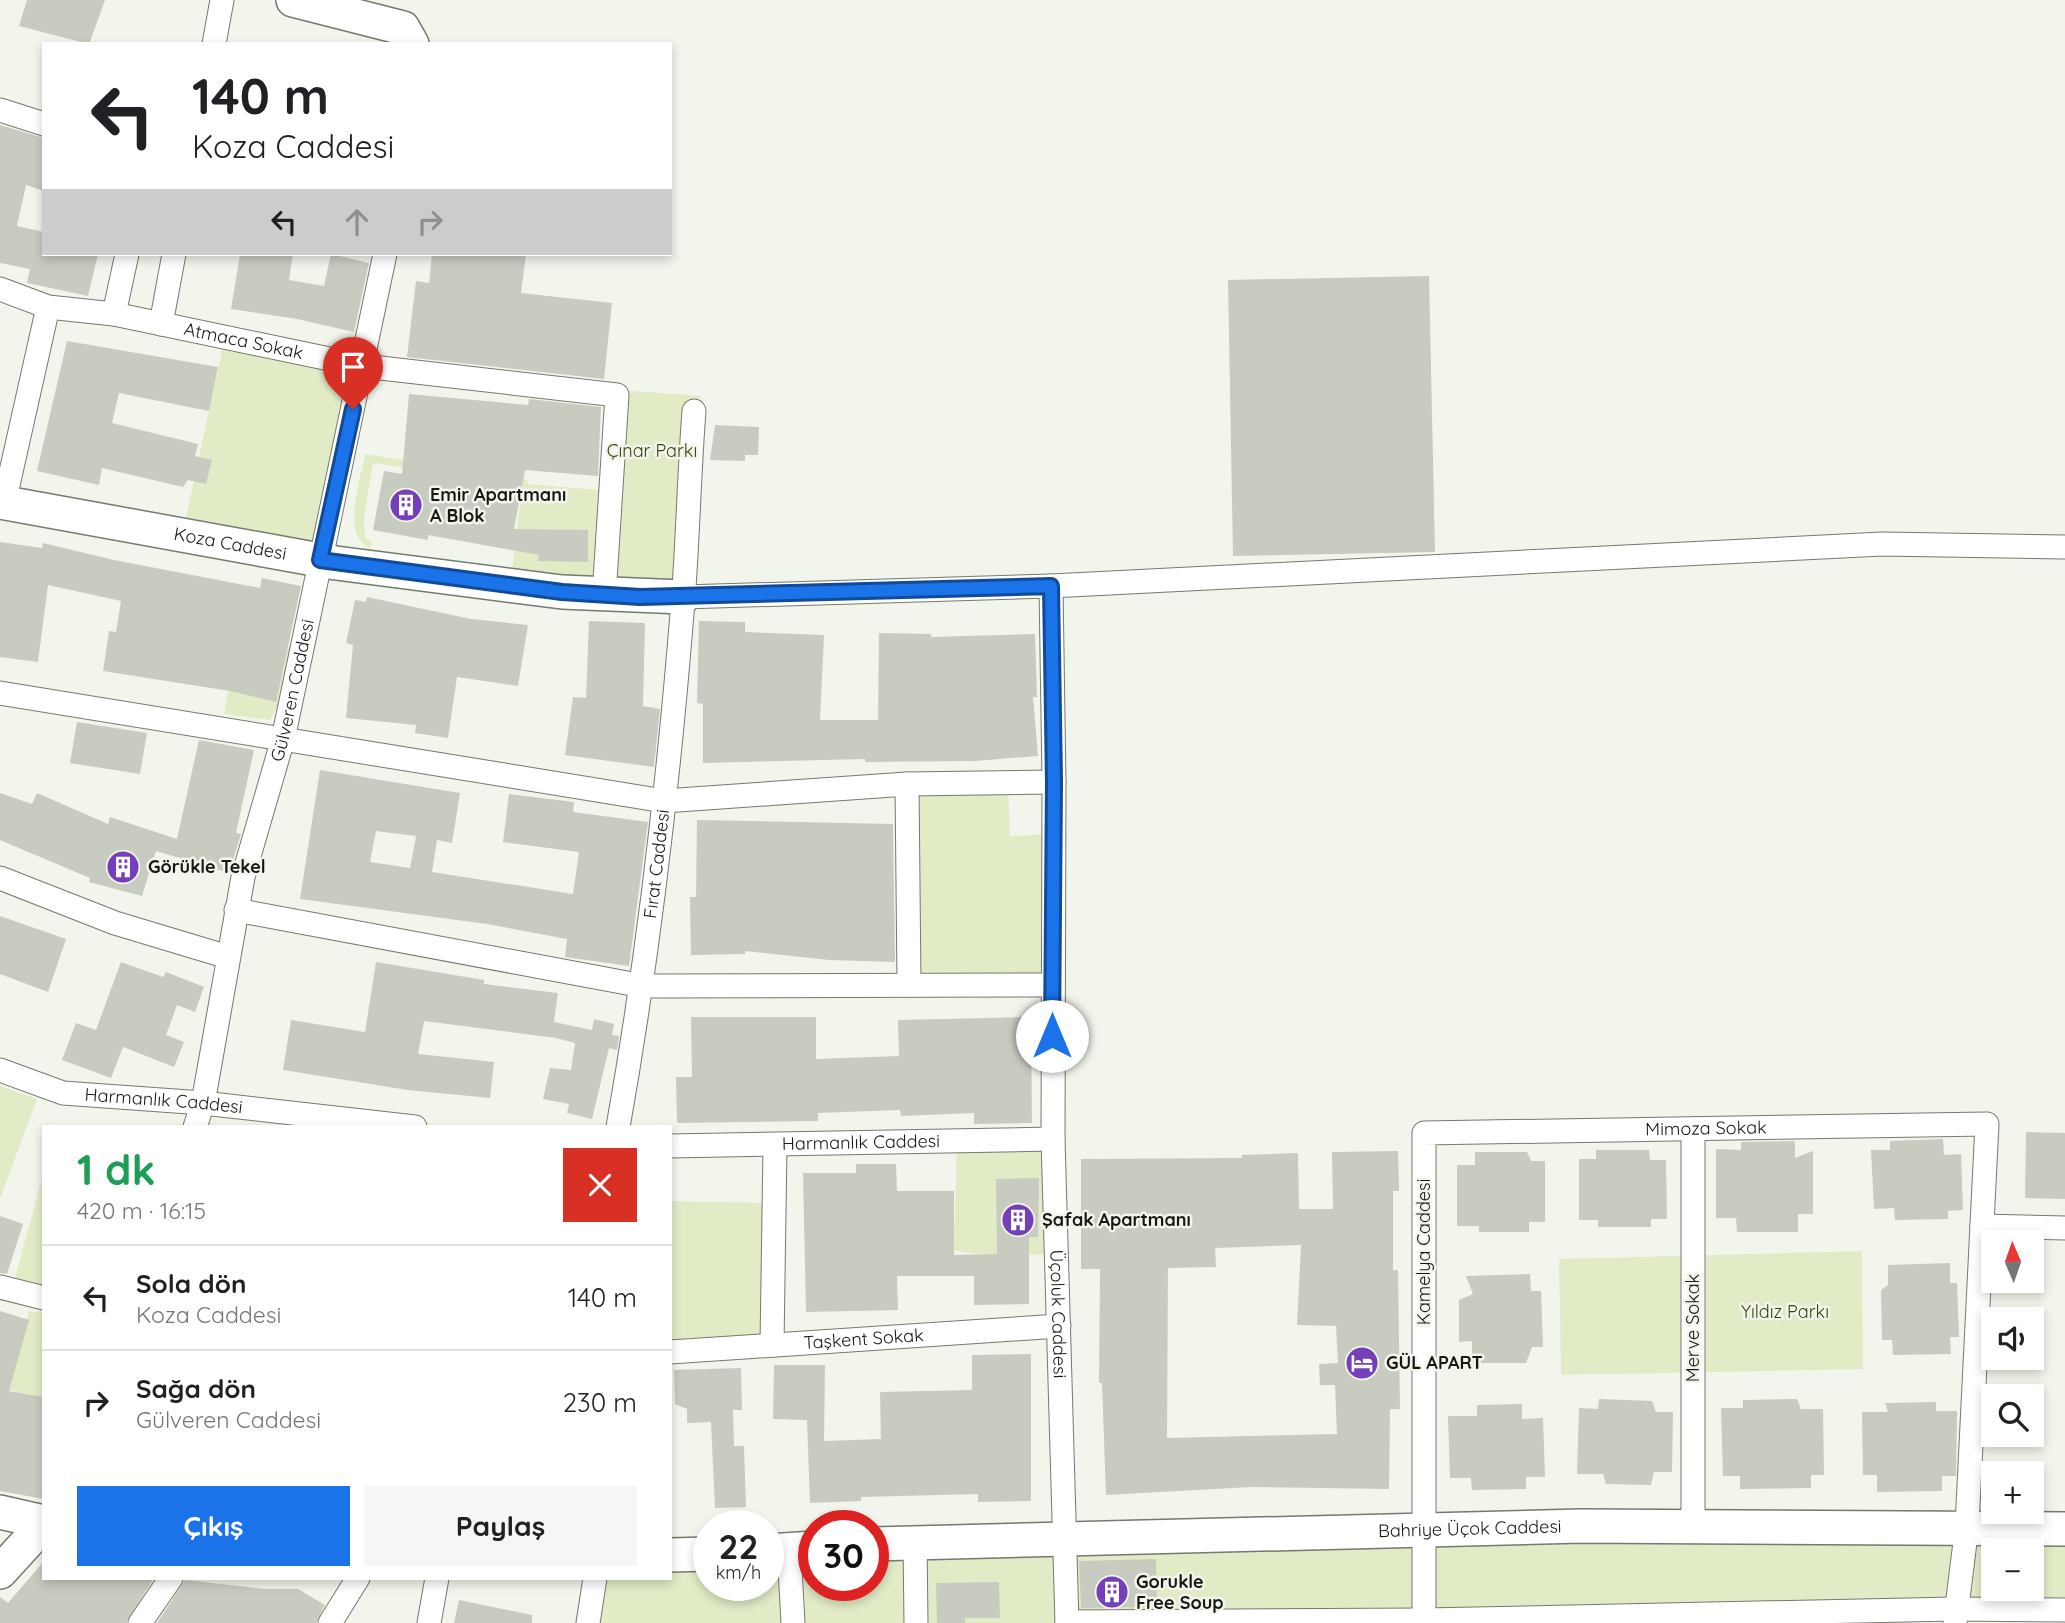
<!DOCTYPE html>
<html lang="tr">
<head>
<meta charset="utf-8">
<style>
	:root { --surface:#fff; --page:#f6f6f6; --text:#202124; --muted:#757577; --line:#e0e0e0; --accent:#1a73e8 }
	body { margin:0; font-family:Quicksand,sans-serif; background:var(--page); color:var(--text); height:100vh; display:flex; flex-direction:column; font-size:26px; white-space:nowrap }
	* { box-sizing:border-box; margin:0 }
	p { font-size:23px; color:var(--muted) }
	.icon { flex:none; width:38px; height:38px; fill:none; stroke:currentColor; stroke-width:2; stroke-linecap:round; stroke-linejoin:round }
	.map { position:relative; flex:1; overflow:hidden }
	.drawer { position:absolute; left:42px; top:1125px; width:630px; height:455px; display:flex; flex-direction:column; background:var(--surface); border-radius:0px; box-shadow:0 4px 10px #0003 }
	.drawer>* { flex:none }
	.guide { position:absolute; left:42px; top:42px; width:630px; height:214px; border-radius:0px; box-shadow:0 4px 10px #0003; background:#fff; color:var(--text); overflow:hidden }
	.needle { width:46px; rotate:358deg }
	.buttons { position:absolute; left:1981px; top:1230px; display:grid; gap:14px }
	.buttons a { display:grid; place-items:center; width:63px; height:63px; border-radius:0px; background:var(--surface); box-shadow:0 4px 10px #0003; font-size:35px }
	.speed { position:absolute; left:693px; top:1510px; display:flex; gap:14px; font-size:35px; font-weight:700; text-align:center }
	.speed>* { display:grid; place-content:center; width:91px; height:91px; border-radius:50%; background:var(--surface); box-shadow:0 4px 10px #0003; line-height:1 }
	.speed small { font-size:18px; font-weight:400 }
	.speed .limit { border:10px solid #d22; background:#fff; color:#111 }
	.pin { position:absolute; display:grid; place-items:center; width:60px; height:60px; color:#fff; margin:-72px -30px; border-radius:50% 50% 50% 0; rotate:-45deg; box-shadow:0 0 7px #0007 }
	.pin .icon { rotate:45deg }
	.me { position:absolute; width:77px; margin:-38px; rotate:0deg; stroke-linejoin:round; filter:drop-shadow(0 0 5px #0008) }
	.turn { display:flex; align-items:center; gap:24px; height:147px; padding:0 35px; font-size:32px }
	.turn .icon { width:91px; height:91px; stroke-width:2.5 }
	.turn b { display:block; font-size:49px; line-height:60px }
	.lanes { display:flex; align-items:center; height:66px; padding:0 35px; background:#0003; justify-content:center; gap:35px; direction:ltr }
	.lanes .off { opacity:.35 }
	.round { display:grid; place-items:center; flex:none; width:74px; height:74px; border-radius:0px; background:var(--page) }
	.summary { display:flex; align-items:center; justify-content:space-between; height:119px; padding:0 35px }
	h1 { font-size:42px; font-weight:700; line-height:52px; color:#1e9e55 }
	.button { display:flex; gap:14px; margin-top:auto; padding:14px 35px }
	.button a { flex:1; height:80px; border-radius:0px; background:var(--accent); color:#fff; font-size:28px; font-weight:700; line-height:80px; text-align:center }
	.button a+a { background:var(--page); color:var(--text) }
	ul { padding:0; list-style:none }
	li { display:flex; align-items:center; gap:21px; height:105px; padding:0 35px; border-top:2px solid var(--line) }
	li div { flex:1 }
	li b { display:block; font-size:26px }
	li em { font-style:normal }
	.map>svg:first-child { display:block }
	.green { fill:#e1ecc7; fill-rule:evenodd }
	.building { fill:#c8cbc0; fill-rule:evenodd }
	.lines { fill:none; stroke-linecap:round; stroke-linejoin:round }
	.street-casing { stroke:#767970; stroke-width:25 }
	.secondary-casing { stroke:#767970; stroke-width:36 }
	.street { stroke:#fff; stroke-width:23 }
	.secondary { stroke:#fff; stroke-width:33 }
	.route-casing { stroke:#114b97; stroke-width:18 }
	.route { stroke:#1a73e8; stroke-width:12 }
	.labels { text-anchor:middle; stroke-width:5; stroke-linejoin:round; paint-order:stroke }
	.street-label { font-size:18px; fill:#171814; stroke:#f2f5eb }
	.park-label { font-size:18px; fill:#374307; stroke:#f2f5eb }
	.poi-label { font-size:18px; font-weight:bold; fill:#171814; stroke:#f2f5eb; text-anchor:start }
</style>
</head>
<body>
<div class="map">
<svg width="2065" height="1623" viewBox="0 0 2065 1623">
	<rect width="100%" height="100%" fill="#f2f5eb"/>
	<!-- green -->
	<g class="green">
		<path d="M225,337L363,366L320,560L182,535Z"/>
		<path d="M620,390L702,396L692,405L681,595L608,593Z"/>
		<path d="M365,454L529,480L527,484L599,490L597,581L512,572L522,486L373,463L364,519L365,537L372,543L370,548C340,536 361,479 365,454Z"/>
		<path d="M238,641L292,647L279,703L270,720L224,714Z"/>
		<path d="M1008,783L1010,836L1054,834L1052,985H909L907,784Z"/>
		<path d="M0,1086L37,1099L0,1199Z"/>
		<path d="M1053,1139L1057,1255L974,1254L954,1250L957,1140Z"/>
		<path d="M42,1178L44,1179V1290L14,1282Z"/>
		<path d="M670,1201L770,1203L768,1339L670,1346Z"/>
		<path d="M1862,1251L1863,1369L1561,1375L1559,1259Z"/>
		<path d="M29,1311L44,1314V1397L8,1390Z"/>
		<path d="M2065,1529V1610L1068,1623H588L595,1579L670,1578V1555L709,1554V1586H768V1551L814,1548V1586H873V1544ZM1993,1550H2032V1589H1993Z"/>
	</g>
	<!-- building -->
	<g class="building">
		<path d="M27,0H105L89,44L19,26Z"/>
		<path d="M0,125L44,138V191L26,185L17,226L44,232V254H98L88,296L27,283L30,269L0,263Z"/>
		<path d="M240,254H293L289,280L324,286L331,254L369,263L354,332L297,319L231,309Z"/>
		<path d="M432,254H526L521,293L612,303L604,379L407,357L416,281L429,283Z"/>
		<path d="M1429,276L1435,552L1233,556L1228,280Z"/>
		<path d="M67,341L218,367L209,411L119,393L112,423L198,444L195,456L212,460L206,484L188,480L183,487L102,468L99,485L37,471Z"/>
		<path d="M409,394L528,405L529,399L601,407L598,476L525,470L514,529L588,530V562L538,561L539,555L428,535V540L373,530L384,471L402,474Z"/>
		<path d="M715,425L759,427L758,455H745V461L710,460Z"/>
		<path d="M0,542L42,548L43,543L114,560L260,588L262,578L301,586L276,702L230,691L103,671L109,631L116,632L121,601L48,585L38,662L0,657Z"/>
		<path d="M367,597L471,619L528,625L518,686L457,677L448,738L415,733L416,725L346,718L353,645L346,643L355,600L366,602Z"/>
		<path d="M589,621L645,623L643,706L660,709L654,767L565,755L573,697L586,698Z"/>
		<path d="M699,621L745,622V632L824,635L820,720H878L879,633L931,634V637L1035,634L1037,697H1033L1038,756L974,761L865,762V759L703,763V704L697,703Z"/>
		<path d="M77,722L147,733L140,774L70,763Z"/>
		<path d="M199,740L254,750L236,833L241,834L229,873L156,851L142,896L89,882L90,878L0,840V793L32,804L37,793L108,824L110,817L177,839Z"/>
		<path d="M320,770L460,793L452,843L437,840L432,872L573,894L579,852L503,842L509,794L574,802L573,812L648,822L629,966L565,957L567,939L487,924L300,899ZM376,831L416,836L410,868L370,862Z"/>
		<path d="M697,820L893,824L895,962L829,960L745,951V954L691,955L690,897H696Z"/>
		<path d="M0,916L66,939L48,992L0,974Z"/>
		<path d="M121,962L163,977L166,972L204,987L195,1012L177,1005L166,1035L184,1042L174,1067L123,1047L111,1078L62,1060L76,1023L96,1030Z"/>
		<path d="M376,962L484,980V984L558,993L554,1022L592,1030L594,1019L614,1024L612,1035L619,1036L617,1050L609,1048L592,1119L567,1113L569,1104L543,1099L550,1068L571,1070L575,1043L556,1038L424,1021L418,1054L494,1062L490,1098L408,1090L283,1070L291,1020L365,1032Z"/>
		<path d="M691,1017H816V1059L899,1056L898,1020L1031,1017L1032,1123L974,1124V1113L901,1116L900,1110L818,1113V1121L677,1123L676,1077H692Z"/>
		<path d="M2026,1132L2065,1133V1199L2025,1198Z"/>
		<path d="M1943,1139L1944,1155L1961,1154L1963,1210L1948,1211V1219L1895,1220L1894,1208L1874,1209L1871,1150H1890V1141Z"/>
		<path d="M1795,1141V1158L1813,1151V1214H1798V1232H1737L1736,1218H1716V1149L1741,1150V1142Z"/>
		<path d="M1596,1150H1649L1650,1160H1666L1667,1219H1651V1227H1598V1220H1579V1159H1596Z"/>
		<path d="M1398,1151L1399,1191H1393V1270H1398L1400,1409H1390L1389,1489L1251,1487L1106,1495L1102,1383H1099L1100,1269H1081V1159L1242,1158V1155L1298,1153L1299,1209H1333L1332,1152ZM1301,1245L1297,1325L1336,1326L1338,1363L1319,1364L1320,1385H1335L1337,1434L1167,1438L1168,1268L1216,1267L1215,1248Z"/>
		<path d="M1475,1152H1527L1531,1161H1545V1222H1529V1232H1479V1226H1457V1165H1475Z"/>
		<path d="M856,1164H896L897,1191H954V1255L997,1254L996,1179L1039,1178L1038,1237H1029V1304L974,1305V1276H897L898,1310L806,1312L803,1173H856Z"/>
		<path d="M0,1216L23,1224L7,1274L0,1273Z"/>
		<path d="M1950,1263V1283H1957L1959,1337H1950L1951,1354L1893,1355L1892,1340H1882L1881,1290L1888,1285V1265Z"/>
		<path d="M1530,1274L1531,1291H1541L1543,1347H1532L1526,1363H1472V1341L1459,1342V1300L1473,1294L1466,1276Z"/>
		<path d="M0,1311L29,1320L9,1391L44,1397V1499L0,1491Z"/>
		<path d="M1031,1354V1501L978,1502V1494L861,1497V1501L810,1503L807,1420L773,1419L774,1365H825L824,1441L881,1439L880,1392L972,1390V1355Z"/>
		<path d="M741,1368L742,1410H733L734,1446H744L746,1507L715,1508L711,1422L687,1423V1409L675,1404L674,1370Z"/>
		<path d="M1599,1399L1652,1401L1656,1412H1673L1672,1472H1654L1651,1485L1606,1484L1603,1474H1577L1579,1408L1598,1409Z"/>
		<path d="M1797,1399L1801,1409H1823L1824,1475H1811V1488L1740,1489V1476H1723L1721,1408H1743V1400Z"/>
		<path d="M1936,1402V1411H1957L1956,1476H1942V1491L1877,1492V1475H1863L1862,1412H1888L1885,1403Z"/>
		<path d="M1522,1404V1419L1543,1418L1545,1477H1526V1489L1472,1490L1471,1478H1450L1448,1416H1477V1405Z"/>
		<path d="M1156,1559L1157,1607L1081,1608L1079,1561Z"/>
		<path d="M44,1561V1578H154L126,1623H0V1597L8,1603Z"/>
		<path d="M185,1580L265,1589H298L325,1605L316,1623H157Z"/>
		<path d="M999,1582L1000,1618H965V1623H937L936,1583Z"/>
		<path d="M459,1600L532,1615V1623H454Z"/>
	</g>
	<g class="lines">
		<defs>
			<g id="street">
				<path d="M214,44L222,0"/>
				<path d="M0,110L44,124"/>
				<path id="s1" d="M0,289L48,307L114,314L363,366L617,395L604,596"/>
				<path d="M114,314L127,254"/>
				<path d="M161,324L174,254"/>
				<path d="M4,503L48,307"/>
				<path id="s2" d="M1051,586L1054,782L1053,1139L1067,1623"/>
				<path d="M683,597L1051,586L1882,544L2065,547"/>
				<path d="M0,693L664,801L907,784L1054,782"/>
				<path d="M907,784L909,985"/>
				<path d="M0,878L115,923L228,957"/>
				<path d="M236,910L643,986L1052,985"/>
				<path id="s3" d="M0,1070L63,1093L203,1103L415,1127"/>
				<path id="s4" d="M195,1127L203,1103L243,877L283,739L385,254"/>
				<path id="s5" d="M618,1127C649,953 669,778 683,601C688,538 689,475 694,411"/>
				<path d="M1693,1129V1526"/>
				<path id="s6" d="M670,1146L1053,1139"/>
				<path d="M1982,1226L2065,1228"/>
				<path d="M0,1287L44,1298"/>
				<path d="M772,1345L775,1146"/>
				<path id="s7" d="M670,1352L1059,1326"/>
				<path d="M915,1540L916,1623"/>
				<path d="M789,1550L793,1623"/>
				<path d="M1067,1622L1424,1620L1955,1609L2065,1610"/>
				<path d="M140,1623L171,1578"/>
				<path d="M330,1623L358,1578"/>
				<path d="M429,1623L437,1578"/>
				<path d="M588,1623L595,1578"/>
				<path id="s8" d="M1424,1623V1133L1987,1124L1967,1526L1955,1623"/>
			</g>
			<g id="secondary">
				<path d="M293,0L403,28L412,44"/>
				<path id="s9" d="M0,502L336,563L562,592L683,597"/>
				<path d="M0,1512L44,1522"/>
				<path id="s10" d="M873,1544L1581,1526L2065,1529"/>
				<path d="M768,1551L814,1548"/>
				<path d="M670,1555L709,1554"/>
				<path d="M0,1572L44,1524"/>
			</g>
		</defs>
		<!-- street casing -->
		<use href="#street" class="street-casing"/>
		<!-- secondary casing -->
		<use href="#secondary" class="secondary-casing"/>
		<!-- street -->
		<use href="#street" class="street"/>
		<!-- secondary -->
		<use href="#secondary" class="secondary"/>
	</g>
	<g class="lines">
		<defs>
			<path id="route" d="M353,409L320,560L562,592L640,597L1051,586L1054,782L1052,1036"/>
		</defs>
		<!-- route casing -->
		<use href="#route" class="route-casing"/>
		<!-- route -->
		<use href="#route" class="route"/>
	</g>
	<!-- icons -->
	<defs>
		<symbol id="building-disc" viewBox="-11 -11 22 22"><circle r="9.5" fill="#7540b7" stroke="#f2f5eb"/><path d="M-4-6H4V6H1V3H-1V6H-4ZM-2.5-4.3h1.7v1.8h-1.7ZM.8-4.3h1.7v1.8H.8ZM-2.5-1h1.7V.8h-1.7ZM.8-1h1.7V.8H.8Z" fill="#fff"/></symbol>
		<symbol id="hotel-disc" viewBox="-11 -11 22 22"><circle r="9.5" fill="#7540b7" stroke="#f2f5eb"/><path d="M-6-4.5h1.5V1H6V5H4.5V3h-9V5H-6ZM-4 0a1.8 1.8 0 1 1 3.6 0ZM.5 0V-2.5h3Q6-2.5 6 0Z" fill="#fff"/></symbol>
	</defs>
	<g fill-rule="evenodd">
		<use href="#building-disc" x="387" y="486" width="38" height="38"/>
		<use href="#building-disc" x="104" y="848" width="38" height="38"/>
		<use href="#building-disc" x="999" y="1201" width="38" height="38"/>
		<use href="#hotel-disc" x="1343" y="1344" width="38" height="38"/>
		<use href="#building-disc" x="1093" y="1573" width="38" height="38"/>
	</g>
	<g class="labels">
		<!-- street labels -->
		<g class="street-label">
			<text dy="6" stroke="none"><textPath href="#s1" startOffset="250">Atmaca Sokak</textPath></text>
			<text dy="6" stroke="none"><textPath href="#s9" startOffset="234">Koza Caddesi</textPath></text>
			<text dy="6" stroke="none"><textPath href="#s4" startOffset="448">Gülveren Caddesi</textPath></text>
			<text dy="6" stroke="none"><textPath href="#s5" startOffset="266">Fırat Caddesi</textPath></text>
			<text dy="6" stroke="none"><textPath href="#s3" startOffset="168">Harmanlık Caddesi</textPath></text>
			<text dy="6" stroke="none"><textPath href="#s8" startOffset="772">Mimoza Sokak</textPath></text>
			<text dy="6" stroke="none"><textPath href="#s6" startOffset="191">Harmanlık Caddesi</textPath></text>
			<text transform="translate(1424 1252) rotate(-90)" y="6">Kamelya Caddesi</text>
			<text dy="6" stroke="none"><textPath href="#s2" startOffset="728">Üçoluk Caddesi</textPath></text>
			<text transform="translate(1693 1328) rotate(-90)" y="6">Merve Sokak</text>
			<text dy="6" stroke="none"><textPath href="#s7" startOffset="194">Taşkent Sokak</textPath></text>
			<text dy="6" stroke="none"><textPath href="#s10" startOffset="597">Bahriye Üçok Caddesi</textPath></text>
		</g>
		<!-- park labels -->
		<g class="park-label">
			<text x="652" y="457">Çınar Parkı</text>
			<text x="1785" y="1318">Yıldız Parkı</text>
		</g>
		<!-- poi labels -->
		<g class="poi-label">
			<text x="430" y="501">Emir Apartmanı<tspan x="430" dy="21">A Blok</tspan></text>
			<text x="148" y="873">Görükle Tekel</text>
			<text x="1042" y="1226">Şafak Apartmanı</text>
			<text x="1386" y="1369">GÜL APART</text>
			<text x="1136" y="1588">Gorukle<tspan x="1136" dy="21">Free Soup</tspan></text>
		</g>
	</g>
</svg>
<div class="buttons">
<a><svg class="needle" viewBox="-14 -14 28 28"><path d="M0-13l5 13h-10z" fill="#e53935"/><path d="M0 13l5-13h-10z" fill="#757577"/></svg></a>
<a><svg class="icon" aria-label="sound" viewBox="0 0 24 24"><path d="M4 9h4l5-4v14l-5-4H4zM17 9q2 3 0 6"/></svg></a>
<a><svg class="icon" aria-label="search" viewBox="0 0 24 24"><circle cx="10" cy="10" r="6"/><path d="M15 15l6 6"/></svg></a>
<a>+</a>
<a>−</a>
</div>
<div class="speed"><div>22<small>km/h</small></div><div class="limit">30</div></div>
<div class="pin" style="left:353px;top:409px;background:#d93025"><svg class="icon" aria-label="arrive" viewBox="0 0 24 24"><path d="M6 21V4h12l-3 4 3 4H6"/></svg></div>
<svg class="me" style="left:1052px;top:1036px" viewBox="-20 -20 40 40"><circle r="19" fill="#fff"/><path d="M0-13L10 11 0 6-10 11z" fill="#1a73e8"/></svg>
<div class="guide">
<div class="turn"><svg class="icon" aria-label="left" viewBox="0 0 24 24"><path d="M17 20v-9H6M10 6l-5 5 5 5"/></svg><div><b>140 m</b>Koza Caddesi</div></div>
<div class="lanes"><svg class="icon" aria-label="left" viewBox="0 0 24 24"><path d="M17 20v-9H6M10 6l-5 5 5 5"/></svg><svg class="icon off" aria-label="ahead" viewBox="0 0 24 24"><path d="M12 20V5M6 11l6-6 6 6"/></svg><svg class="icon off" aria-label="right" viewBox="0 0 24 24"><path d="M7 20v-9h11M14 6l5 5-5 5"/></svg></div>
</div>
<section class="drawer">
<div class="summary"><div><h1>1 dk</h1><p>420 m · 16:15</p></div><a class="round" style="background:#d93025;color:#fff"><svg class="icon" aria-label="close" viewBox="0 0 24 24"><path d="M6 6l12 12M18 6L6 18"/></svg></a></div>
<ul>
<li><svg class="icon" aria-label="left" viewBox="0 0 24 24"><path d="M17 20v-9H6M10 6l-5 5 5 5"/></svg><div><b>Sola dön</b><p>Koza Caddesi</p></div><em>140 m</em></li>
<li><svg class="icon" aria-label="right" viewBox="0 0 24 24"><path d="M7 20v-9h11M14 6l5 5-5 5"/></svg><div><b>Sağa dön</b><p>Gülveren Caddesi</p></div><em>230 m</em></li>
</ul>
<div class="button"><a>Çıkış</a><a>Paylaş</a></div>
</section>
</div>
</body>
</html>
